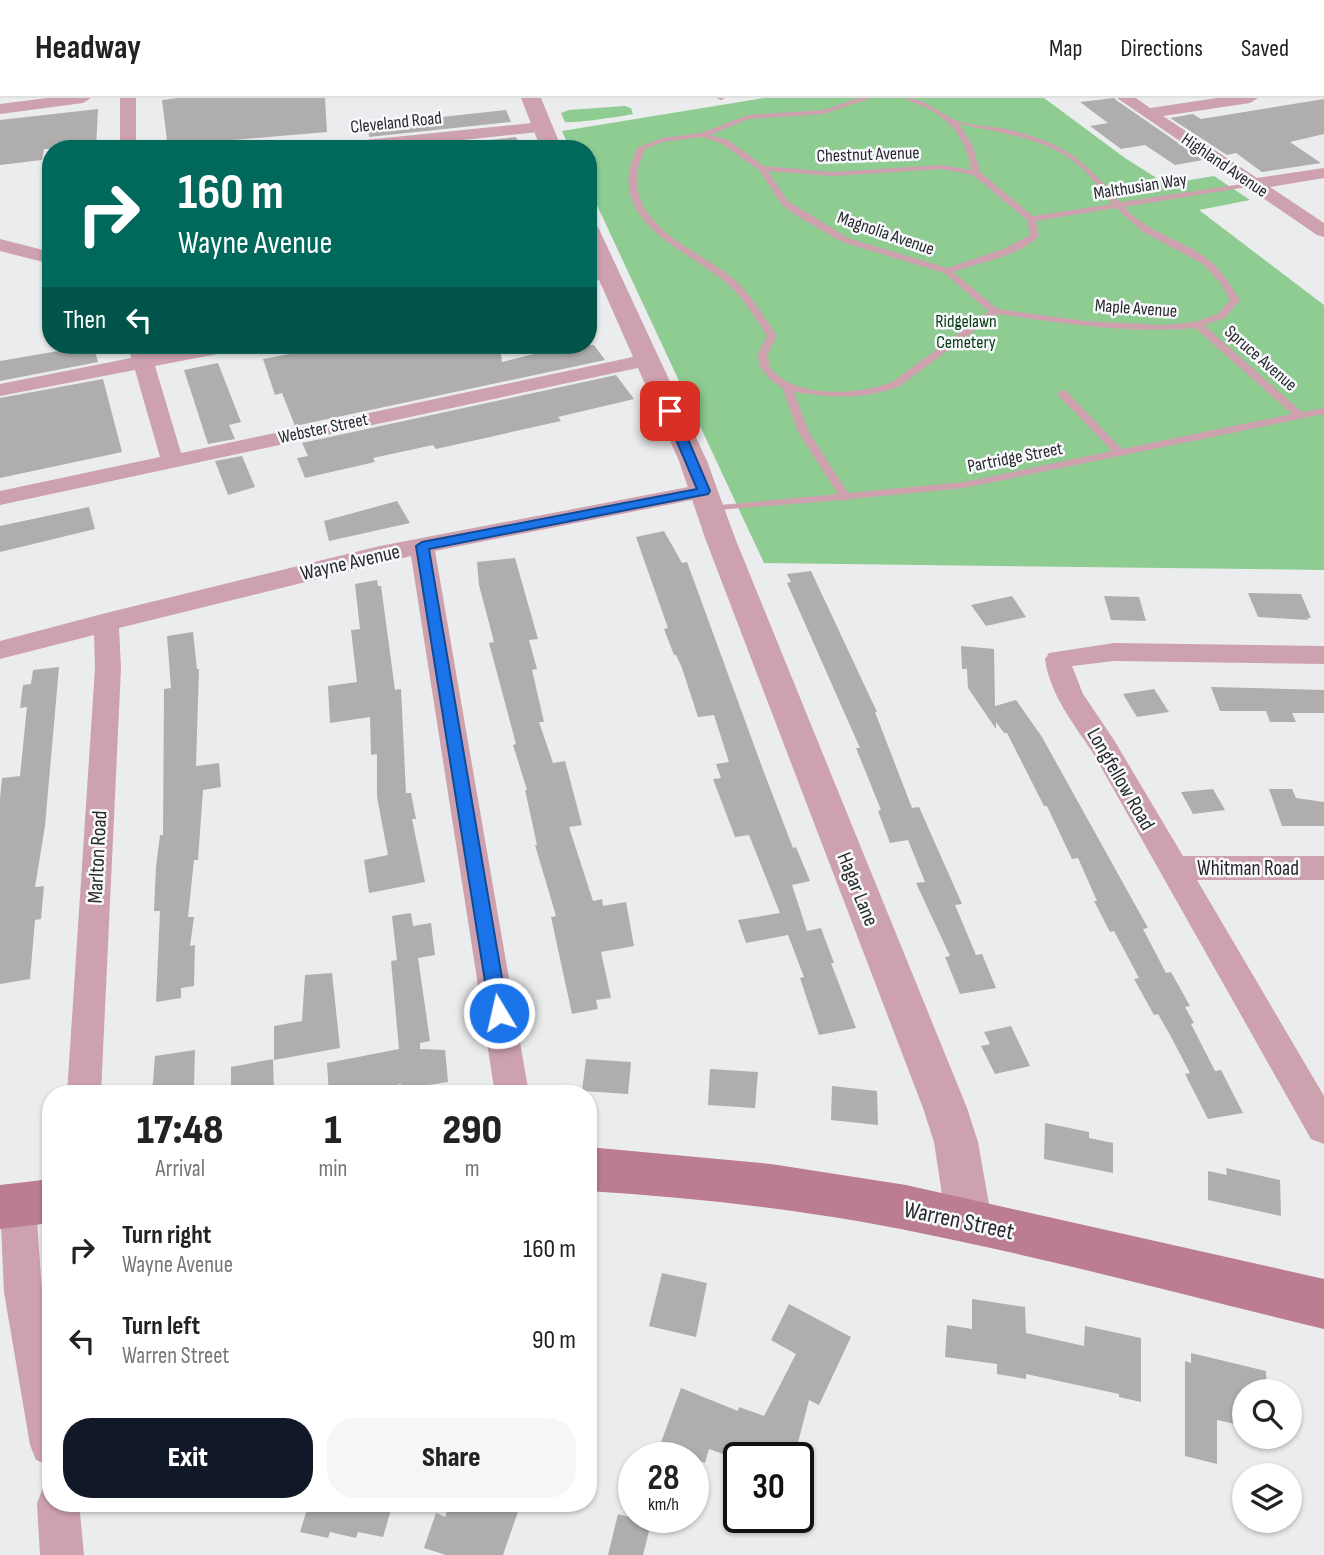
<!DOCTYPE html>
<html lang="en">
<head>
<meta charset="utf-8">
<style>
	:root { --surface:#fff; --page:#f6f6f6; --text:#222; --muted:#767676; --line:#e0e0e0; --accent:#111827 }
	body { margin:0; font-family:"Sofia Sans Condensed",sans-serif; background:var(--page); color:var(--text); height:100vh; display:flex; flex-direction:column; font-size:26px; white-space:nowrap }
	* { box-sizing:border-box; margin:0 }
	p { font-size:23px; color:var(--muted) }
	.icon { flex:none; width:38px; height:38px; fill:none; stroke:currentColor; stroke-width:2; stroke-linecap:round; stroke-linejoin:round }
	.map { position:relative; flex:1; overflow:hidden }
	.drawer { position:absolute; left:42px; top:987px; width:555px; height:427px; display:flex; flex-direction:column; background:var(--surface); border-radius:28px; box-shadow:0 2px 5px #0004 }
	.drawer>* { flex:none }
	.banner { position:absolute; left:42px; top:42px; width:555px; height:214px; border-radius:28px; box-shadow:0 2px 5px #0004; background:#00695c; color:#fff; overflow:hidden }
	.buttons { position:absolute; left:1232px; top:1281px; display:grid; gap:14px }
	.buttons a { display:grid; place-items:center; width:70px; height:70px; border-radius:50%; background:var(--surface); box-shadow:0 2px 5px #0004; font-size:35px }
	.speed { position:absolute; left:618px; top:1344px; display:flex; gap:14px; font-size:35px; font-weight:700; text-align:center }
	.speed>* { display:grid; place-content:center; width:91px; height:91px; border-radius:50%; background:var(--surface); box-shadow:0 2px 5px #0004; line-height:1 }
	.speed small { font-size:18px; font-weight:400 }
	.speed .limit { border:4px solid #111; border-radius:10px; background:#fff; color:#111 }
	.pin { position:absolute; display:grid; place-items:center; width:60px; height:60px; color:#fff; margin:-30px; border-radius:14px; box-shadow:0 4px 10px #0006 }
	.me { position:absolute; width:77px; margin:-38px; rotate:351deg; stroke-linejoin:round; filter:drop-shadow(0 0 5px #0008) }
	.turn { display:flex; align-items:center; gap:24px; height:147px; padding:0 21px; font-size:32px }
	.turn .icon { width:91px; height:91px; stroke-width:2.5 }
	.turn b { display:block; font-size:49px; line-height:60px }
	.then { display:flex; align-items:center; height:66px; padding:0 21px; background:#0003; gap:14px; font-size:26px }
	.eta { display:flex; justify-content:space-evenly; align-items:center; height:119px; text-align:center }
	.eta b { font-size:42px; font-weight:800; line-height:49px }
	.action { display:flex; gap:14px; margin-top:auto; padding:14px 21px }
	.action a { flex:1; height:80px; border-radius:28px; background:var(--accent); color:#fff; font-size:28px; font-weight:800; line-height:80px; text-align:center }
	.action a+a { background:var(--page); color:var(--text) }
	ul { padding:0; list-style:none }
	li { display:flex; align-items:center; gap:21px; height:91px; padding:0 21px }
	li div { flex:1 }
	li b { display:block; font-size:26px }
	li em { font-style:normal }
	header { display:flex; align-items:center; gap:42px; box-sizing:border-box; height:98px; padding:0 35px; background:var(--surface); border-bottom:2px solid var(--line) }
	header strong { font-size:33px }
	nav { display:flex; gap:38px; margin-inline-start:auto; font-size:24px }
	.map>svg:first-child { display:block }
	.green { fill:#8ecc92 }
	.building { fill:#b0aead }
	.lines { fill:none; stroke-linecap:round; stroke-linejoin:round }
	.service { fill:#cda2ae; fill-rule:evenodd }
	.minor { fill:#cda2ae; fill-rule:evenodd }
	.tertiary { fill:#cda2ae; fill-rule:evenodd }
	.secondary { fill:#bb7d8f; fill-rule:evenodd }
	.route { fill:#1a73e8; stroke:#114b97; stroke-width:2 }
	.labels { text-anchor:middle; stroke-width:5; stroke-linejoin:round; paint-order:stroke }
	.far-street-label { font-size:18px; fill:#28292a; stroke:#f8f9fc }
	.far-park-label { font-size:18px; fill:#063c10; stroke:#f8f9fc }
	.street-label { font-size:21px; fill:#28292a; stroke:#f8f9fc }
	.near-street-label { font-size:24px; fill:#28292a; stroke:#f8f9fc }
</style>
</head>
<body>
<header>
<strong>Headway</strong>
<nav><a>Map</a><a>Directions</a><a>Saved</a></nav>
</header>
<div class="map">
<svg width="1324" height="1457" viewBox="0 0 1324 1457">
	<rect width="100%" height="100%" fill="#ebecee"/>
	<!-- green -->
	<g class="green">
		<path d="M764,0H1044L1125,60L1166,86L1214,78L1250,102L1199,112L1324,207V472L764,465L588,88V51H570L562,33Z"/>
		<path d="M625,8L631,10L633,16C625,18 570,26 565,24L561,15L569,12Z"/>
	</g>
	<!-- building -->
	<g class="building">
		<path d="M178,0H325L327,34L199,45L200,51H168L162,2Z"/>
		<path d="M1114,0L1116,2L1203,62L1175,67L1145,47L1121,51L1090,28L1108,25L1080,4Z"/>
		<path d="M1324,1V36L1290,44L1321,65L1262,74L1236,55L1227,57L1170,20L1193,16L1201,21Z"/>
		<path d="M98,11L96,51H44L42,62L0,67V22Z"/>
		<path d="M506,12L511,24L369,39L368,27Z"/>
		<path d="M516,39L521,51H405Z"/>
		<path d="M93,247L98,264L0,283V263Z"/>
		<path d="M339,247H500L502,264L570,247H594L605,262L295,328L282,295L275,297L263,261Z"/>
		<path d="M218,265L241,324L229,327L235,341L208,346L184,272Z"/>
		<path d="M616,277L634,301L558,319L561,323L436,351L433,347L373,360L375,364L305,380L297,360L308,358L302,345Z"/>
		<path d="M103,281L122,354L0,380V300Z"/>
		<path d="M242,358L255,389L228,397L215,363Z"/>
		<path d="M397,403L410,425L329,443L324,423Z"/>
		<path d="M89,409L95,431L0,454V428Z"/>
		<path d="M664,433L682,465L687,464L762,669L793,750L796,749L810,783L792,787L807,833L821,830L834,865H831L856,930L819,937L800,880L804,879L788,837L793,836L746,845L738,822L780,815L749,737L735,739L713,681L721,680L716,666L729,664L714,617L698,619L682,570L676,557H674L664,531L668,530L636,439Z"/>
		<path d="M515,460L538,541L529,542L537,571L532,572L544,624H539L553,665L565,663L582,727L569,729L593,803L602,801L603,808L626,804L634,848L601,854L611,900L596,902L598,911L572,916L551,819L556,818L535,747H537L525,692H527L513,647L516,646L489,545L494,544L479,487L477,464Z"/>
		<path d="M811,473L877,614H875L912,710L919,709L962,806L955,807L976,857L982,856L996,890L960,896L945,859L950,858L916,785L925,784L908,742L890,745L878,713L881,712L856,650H860L787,485L791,484L787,476Z"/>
		<path d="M377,482L378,488H381L395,592L401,591L406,695H411L416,721H412L425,784L369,795L364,762L388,757L377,699V656L371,657L370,619L330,625L328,588L357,584L351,532L360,531L355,486Z"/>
		<path d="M1248,495L1301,496L1311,520H1307L1309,522L1258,519Z"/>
		<path d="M1012,498L1026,519L986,528L971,507Z"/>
		<path d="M1104,498L1139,499L1146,523L1111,522Z"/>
		<path d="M193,534L197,571H199L196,668L219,665L221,689L203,692L198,762H194L188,819H194L190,848L195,847L194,888L181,890V900L156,904L160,813H154L156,769L160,737H163L164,591L171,590L167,538Z"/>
		<path d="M961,548L994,551L995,608L1016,602L1042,639L1148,830L1143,831L1166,875L1171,874L1190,908L1185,909L1194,925L1191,926L1215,973L1221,972L1243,1015L1208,1021L1185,976L1190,975L1170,937L1158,916L1154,917L1134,881L1139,880L1114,833L1110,834L1094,803H1097L1078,760L1072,761L1047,708H1044L1007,635H1004L996,624V631L968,590L967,571H962Z"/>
		<path d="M59,569L45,728L35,789L44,788L41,821L35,822L30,881L0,886V701L2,680L20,678L27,609L20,610L23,587L31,586L33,572Z"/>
		<path d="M1211,589L1324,592V615H1292L1296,624H1270L1266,613H1220Z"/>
		<path d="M1154,591L1169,614L1137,619L1123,596Z"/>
		<path d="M1213,691L1225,712L1193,716L1181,694Z"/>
		<path d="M1269,691H1292L1296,700L1324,704V728H1282Z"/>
		<path d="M411,815L413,828L431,825L435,857L418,860L430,943L420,945V951L445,952L448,984L401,991V986L354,996H329L327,965L399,951L391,863L397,862L392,818Z"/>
		<path d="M332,875L340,950L274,962V928L302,923L305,877Z"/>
		<path d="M1011,928L1030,968L995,976L981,948L990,946L984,934Z"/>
		<path d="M195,952L194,989L186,991V996H152L155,958Z"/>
		<path d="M273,961L274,996H231V969Z"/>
		<path d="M586,961L631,964L628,996L582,993Z"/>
		<path d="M710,971L758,974L755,1010L708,1007Z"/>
		<path d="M832,988L877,993L878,1027L831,1022Z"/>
		<path d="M1045,1025L1089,1034V1040L1113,1045V1075L1044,1061Z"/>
		<path d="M1226,1070L1280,1082L1281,1118L1208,1102V1073L1227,1077Z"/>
		<path d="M662,1175L707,1185L696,1239L649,1228Z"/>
		<path d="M972,1201L1025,1209L1026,1235L1084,1248L1085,1228L1141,1240V1304L1119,1299V1296L1026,1276V1281L997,1276V1266L945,1259L947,1227L972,1231Z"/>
		<path d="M789,1206L851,1239L819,1307L809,1302L794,1360H734L709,1351L705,1365L660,1347L681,1290L738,1313L739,1309L764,1318L796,1256L771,1242Z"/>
		<path d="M1191,1255L1266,1273L1267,1293H1244V1328L1217,1322V1366L1185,1358V1263L1191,1265Z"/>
		<path d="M309,1405H361L391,1412L383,1439L358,1434L356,1440L330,1434L328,1440L300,1434Z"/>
		<path d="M450,1405H521L503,1457H446L424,1450L436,1415L445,1419Z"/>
		<path d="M618,1416L651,1425L643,1457H608Z"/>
	</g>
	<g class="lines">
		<!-- service -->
		<g class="service">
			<path d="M716,0H725L721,2Z"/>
			<path d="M859,0H871L824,16L749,21L710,37L728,42L764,68L833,74L941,67L971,72C967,45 954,25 930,12C922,7 912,5 904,0C925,0 935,12 953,21C965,27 991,28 1006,31C1063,44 1083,60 1120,104L1256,84L1257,86L1253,88L1124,109C1152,138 1181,140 1209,162C1223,173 1231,188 1240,202L1225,220L1204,227L1302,314L1324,310V316L964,390L851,401L846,403L842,402L705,413V409L709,408L838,396L798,334L783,291L770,281L759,268L758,255L767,238C754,219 743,198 724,183C690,155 622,129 629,76C630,67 634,58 637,50L662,40L701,35L748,17L823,12ZM959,26C997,34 1040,39 1072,62C1088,74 1100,90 1112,106L1033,118L980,74L973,48ZM703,39L722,46L759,72L782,107L795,117L842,144L944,175L989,213L892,284C858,297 793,302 769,268L768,255L777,238C764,219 752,198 735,182C701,153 633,131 637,77C637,69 642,60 645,51L663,44ZM941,71L973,77L1027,122L1030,137L1006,150L947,170L848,140L788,103L768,73L833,78ZM1116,110L1143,134L1203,166L1221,186L1230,202L1218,216L1195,224L1163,227L1086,223L998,211L953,174C980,164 1019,159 1039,138L1036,123ZM997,216C1063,225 1128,236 1195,230L1292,316L1122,351L1066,293L1062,292L1057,295L1058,297L1112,353L964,384L848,395L809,334L794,294C831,300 864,302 900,288Z"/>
		</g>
		<!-- minor -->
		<g class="minor">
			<path d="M47,0H91L83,5L0,16V6Z"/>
			<rect x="120" y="0" width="16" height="51"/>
			<path d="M1117,0H1136L1150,10L1217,0H1258L1250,5L1163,18L1257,80L1324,70V80L1270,89L1324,125V139L1317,137Z"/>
			<path d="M542,24L548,25L550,29L548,33L378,51H246L254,46L355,43Z"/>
			<path d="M0,141L51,154V166L0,153Z"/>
			<path d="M608,169L618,175L615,179L588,184V172Z"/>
			<path d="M128,247H148L151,256L202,247H243L240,251L233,253L155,268L181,355L647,256L654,258L657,262L654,266L647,268L0,407V393L160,359L135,272L0,298V286L131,260Z"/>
			<path d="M704,386L712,388L716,393L712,398L435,453L529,996H495L411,458L119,530L121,570L101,996H67L95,570L94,537L0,561V543L106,515L380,448Z"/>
			<path d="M1114,545L1324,548V566L1114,563L1072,568L1083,596L1114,642L1183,758H1324V782H1197L1324,998V1046L1311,1041L1093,655C1074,626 1050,597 1045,561L1049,555Z"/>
			<path d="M18,1090L31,1095L36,1107L42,1194L51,1238V1368L36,1362L30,1347L4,1194L0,1106L5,1095Z"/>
			<path d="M51,1387V1405H79L84,1457H40L37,1405L43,1390Z"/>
		</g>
		<!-- tertiary -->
		<g class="tertiary">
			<path d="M521,0H541L562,51H541Z"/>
			<path d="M588,124L596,126L599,131L707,363L735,440L967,1010L978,1044L992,1123L985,1138L969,1145L953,1138L946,1123L934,1044L923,1010L705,440L679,363L588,157Z"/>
		</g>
		<!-- secondary -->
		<g class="secondary">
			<path d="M588,1049L771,1066L906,1087L1324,1181V1231C1171,1194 1018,1152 863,1124C772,1108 680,1099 588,1093Z"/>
			<path d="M51,1081V1125L0,1131V1087Z"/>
		</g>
	</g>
	<!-- route -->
	<path class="route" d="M670,309L676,313L710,393L708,396L429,451L508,915L505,921L499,923L493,921L490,915L416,448L422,444L697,391L664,313Z"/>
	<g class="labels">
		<!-- far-street labels -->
		<g class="far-street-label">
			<text transform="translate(396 24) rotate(-6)" y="6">Cleveland Road</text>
			<text transform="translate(868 56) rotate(-2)" y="6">Chestnut Avenue</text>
			<text transform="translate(1225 67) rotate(34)" y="6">Highland Avenue</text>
			<text transform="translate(1140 88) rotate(-9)" y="6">Malthusian Way</text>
			<text transform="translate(886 135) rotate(19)" y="6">Magnolia Avenue</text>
			<text transform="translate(1136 210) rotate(4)" y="6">Maple Avenue</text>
			<text transform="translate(1261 260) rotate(41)" y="6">Spruce Avenue</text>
			<text transform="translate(323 330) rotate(-12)" y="6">Webster Street</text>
			<text transform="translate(1015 359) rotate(-11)" y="6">Partridge Street</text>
		</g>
		<!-- far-park labels -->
		<g class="far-park-label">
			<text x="966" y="229">Ridgelawn<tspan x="966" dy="21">Cemetery</tspan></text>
		</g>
		<!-- street labels -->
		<g class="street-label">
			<text transform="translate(350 464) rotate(-13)" y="7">Wayne Avenue</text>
			<text transform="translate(1121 681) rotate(60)" y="7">Longfellow Road</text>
			<text transform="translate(97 759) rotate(-87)" y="7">Marlton Road</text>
			<text x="1248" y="777">Whitman Road</text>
			<text transform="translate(858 791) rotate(68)" y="7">Hagar Lane</text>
		</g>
		<!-- near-street labels -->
		<g class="near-street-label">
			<text transform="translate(959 1122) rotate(12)" y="8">Warren Street</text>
		</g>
	</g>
</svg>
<div class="buttons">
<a><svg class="icon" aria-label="search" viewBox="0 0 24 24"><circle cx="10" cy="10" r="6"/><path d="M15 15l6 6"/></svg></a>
<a><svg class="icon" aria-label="layers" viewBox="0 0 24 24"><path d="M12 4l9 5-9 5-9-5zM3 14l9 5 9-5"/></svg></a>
</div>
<div class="speed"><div>28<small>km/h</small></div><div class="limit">30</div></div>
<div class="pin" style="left:670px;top:313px;background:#d93025"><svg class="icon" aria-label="arrive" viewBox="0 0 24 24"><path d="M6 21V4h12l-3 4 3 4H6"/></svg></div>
<svg class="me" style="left:499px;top:915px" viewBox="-20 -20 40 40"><circle r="17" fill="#1a73e8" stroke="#fff" stroke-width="3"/><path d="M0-11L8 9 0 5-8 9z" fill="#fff"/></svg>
<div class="banner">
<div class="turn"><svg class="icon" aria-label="right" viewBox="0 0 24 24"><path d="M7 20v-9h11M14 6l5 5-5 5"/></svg><div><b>160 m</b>Wayne Avenue</div></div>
<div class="then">Then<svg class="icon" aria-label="left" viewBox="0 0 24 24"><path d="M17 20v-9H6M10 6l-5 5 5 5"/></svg></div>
</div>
<section class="drawer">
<div class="eta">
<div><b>17:48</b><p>Arrival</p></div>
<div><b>1</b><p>min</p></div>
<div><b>290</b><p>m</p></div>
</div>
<ul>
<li><svg class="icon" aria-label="right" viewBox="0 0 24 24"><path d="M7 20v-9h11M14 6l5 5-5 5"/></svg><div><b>Turn right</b><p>Wayne Avenue</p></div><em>160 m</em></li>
<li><svg class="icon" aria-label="left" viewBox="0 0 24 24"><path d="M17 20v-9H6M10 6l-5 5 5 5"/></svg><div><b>Turn left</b><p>Warren Street</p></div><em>90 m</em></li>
</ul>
<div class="action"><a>Exit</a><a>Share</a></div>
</section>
</div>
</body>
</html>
